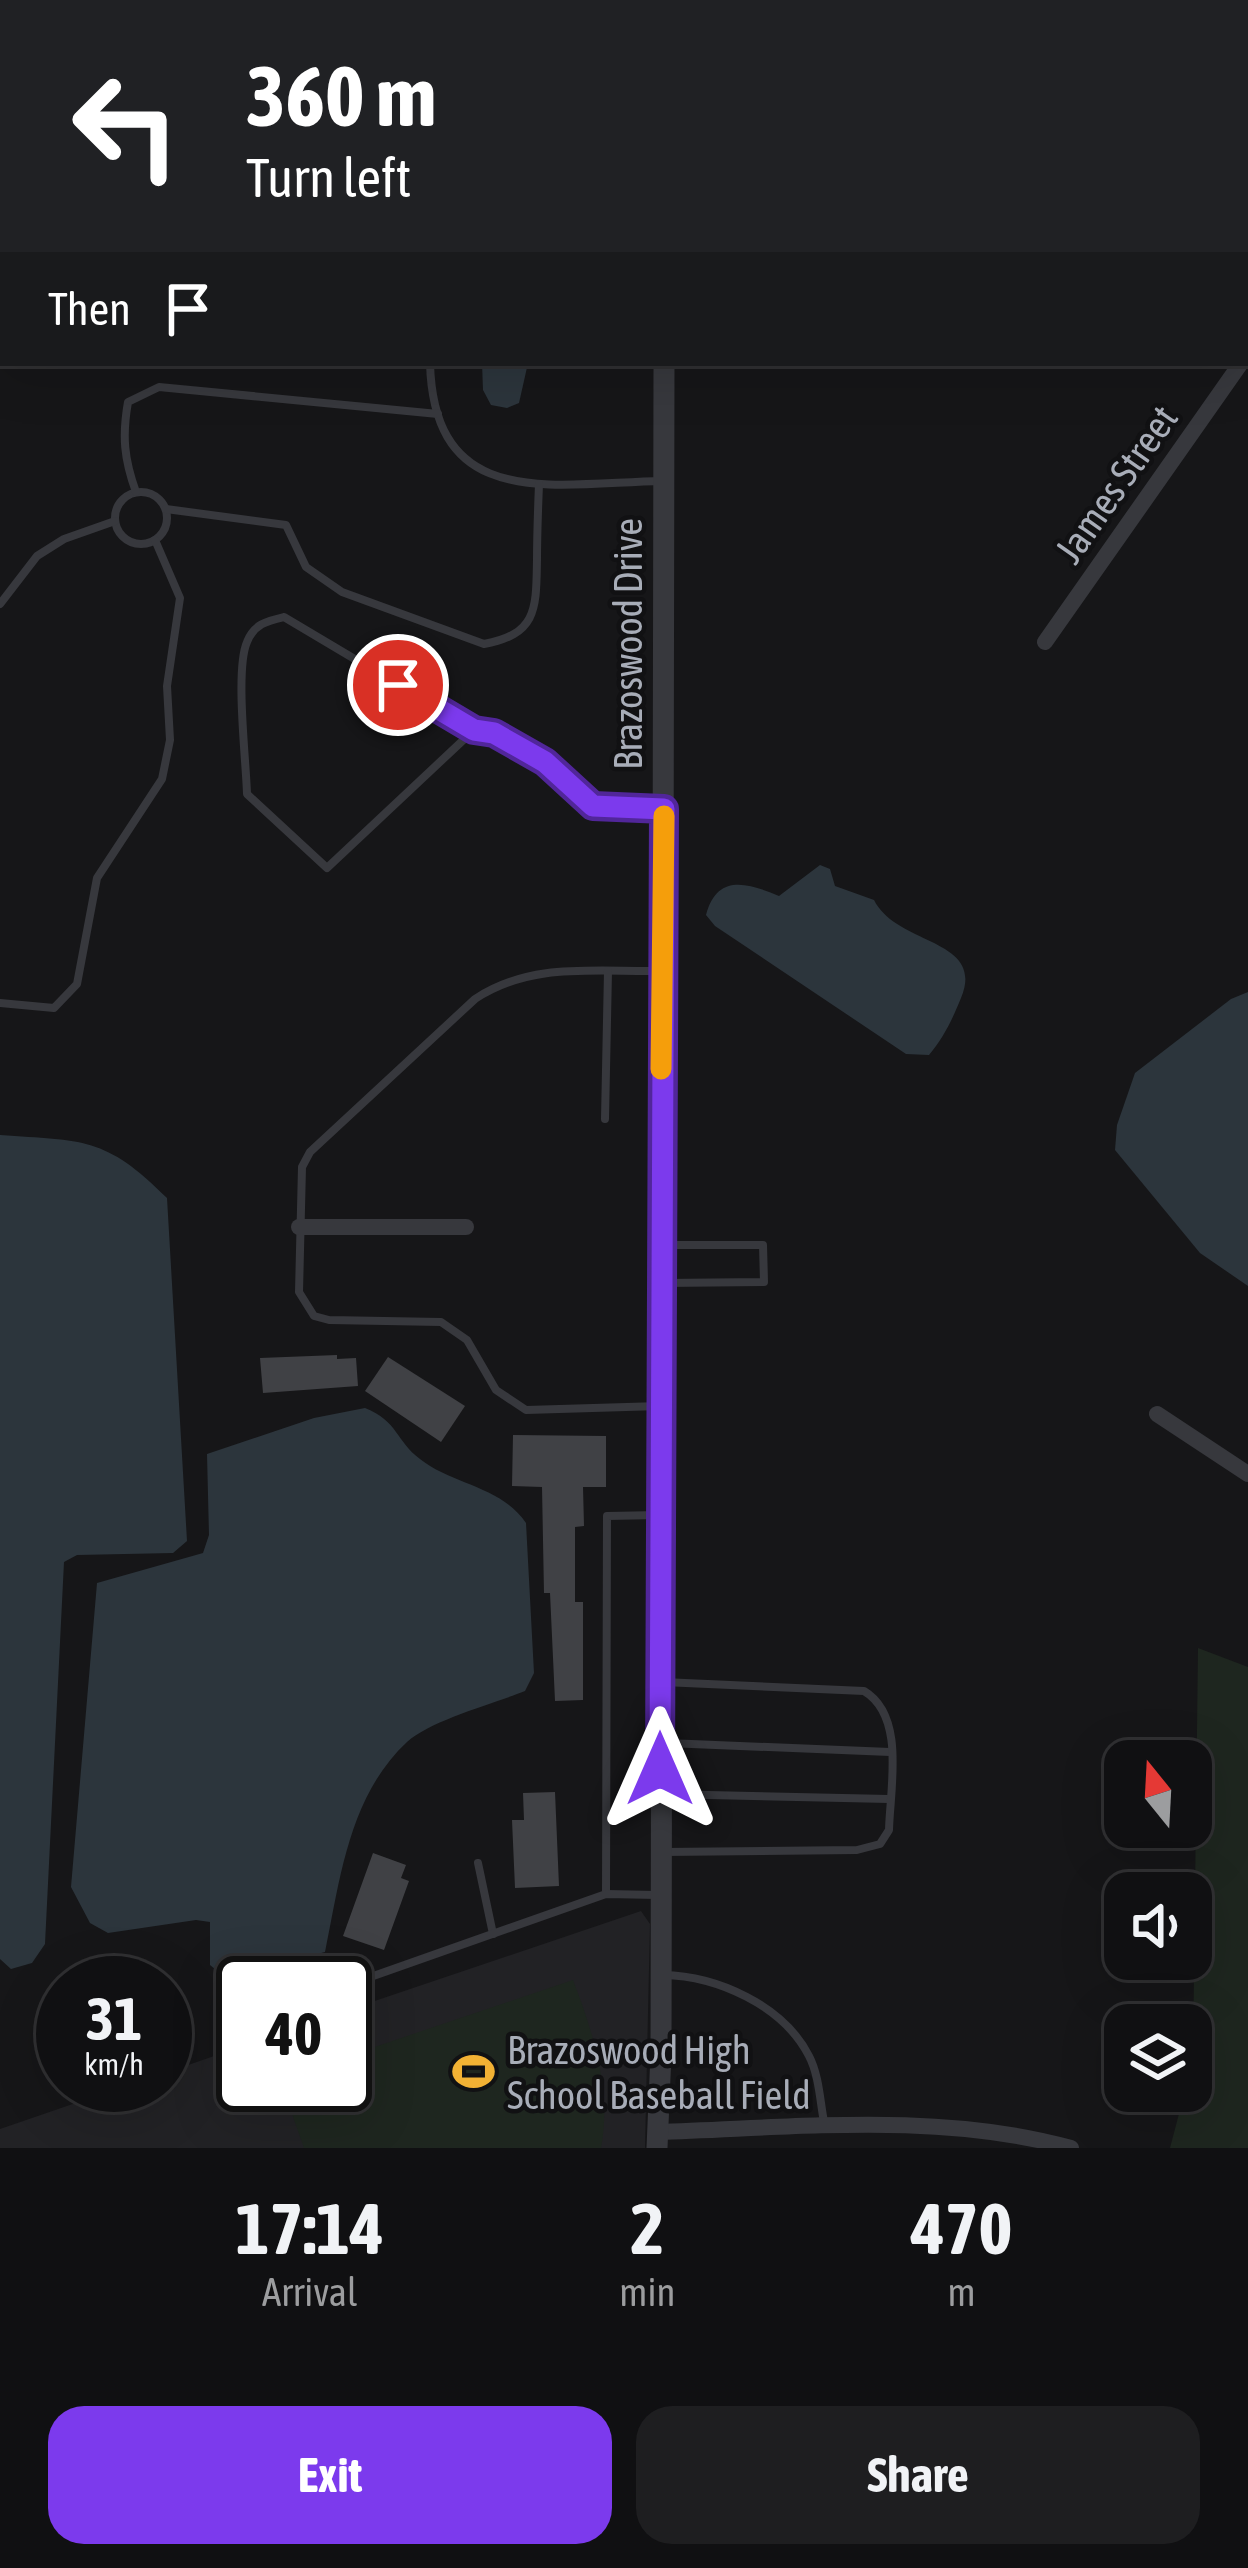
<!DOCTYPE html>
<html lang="en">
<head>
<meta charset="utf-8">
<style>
	:root { --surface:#101012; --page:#1e1e20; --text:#f1f3f6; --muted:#9c9d9f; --line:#303032; --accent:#7c3aed }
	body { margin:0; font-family:"Asap Condensed",sans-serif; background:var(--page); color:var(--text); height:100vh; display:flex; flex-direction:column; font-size:45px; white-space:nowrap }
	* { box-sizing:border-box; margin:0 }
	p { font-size:39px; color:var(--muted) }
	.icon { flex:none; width:66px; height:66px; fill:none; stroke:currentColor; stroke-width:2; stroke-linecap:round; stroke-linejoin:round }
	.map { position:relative; height:2148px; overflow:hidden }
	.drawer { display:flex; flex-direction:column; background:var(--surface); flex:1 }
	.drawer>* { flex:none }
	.hud { position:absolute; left:0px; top:0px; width:1248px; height:366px; box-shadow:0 12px 48px #0002,0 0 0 3px var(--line); background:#202124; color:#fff; overflow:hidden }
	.needle { width:78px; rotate:342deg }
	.fabs { position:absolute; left:1104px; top:1740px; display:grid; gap:24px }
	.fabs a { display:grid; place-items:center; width:108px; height:108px; border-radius:24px; background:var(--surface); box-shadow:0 12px 48px #0002,0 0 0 3px var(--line); font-size:60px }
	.speed { position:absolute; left:36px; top:1956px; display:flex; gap:24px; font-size:60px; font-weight:700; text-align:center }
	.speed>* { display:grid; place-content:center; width:156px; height:156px; border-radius:50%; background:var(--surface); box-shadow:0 12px 48px #0002,0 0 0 3px var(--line); line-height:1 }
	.speed small { font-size:30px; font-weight:400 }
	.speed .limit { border:6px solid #111; border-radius:18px; background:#fff; color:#111 }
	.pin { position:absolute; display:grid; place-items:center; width:102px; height:102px; color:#fff; margin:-51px; border:6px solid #fff; border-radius:50%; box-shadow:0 3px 12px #0007 }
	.me { position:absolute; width:132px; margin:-66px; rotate:0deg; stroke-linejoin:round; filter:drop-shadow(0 0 9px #0008) }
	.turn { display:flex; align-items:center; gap:42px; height:252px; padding:0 48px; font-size:54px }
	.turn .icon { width:156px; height:156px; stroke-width:2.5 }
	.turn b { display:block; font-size:84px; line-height:102px }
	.then { display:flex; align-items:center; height:114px; padding:0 48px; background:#0003; gap:24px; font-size:45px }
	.eta { display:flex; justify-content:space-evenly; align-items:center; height:204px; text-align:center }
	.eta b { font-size:72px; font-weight:700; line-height:84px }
	.primary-button { display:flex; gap:24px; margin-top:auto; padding:24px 48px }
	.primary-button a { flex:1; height:138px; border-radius:36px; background:var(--accent); color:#fff; font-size:48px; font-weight:700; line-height:138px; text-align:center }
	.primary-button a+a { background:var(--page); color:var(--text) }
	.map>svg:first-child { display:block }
	.built { fill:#222225 }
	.green { fill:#1e261f }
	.water { fill:#2c353c }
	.building { fill:#404145 }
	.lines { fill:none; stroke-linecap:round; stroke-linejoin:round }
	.service { stroke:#37383d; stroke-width:8 }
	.minor { stroke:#37383d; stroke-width:16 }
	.tertiary { stroke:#37383d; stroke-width:21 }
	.route-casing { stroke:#51269a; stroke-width:30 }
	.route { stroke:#7c3aed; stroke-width:21 }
	.slow { stroke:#f59e0b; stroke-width:21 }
	.labels { text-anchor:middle; stroke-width:9; stroke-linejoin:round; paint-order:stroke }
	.street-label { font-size:39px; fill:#a8adb8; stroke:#111113 }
	.poi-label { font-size:39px; fill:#a8adb8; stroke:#111113; text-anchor:start }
</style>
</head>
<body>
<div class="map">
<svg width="1248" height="2148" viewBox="0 0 1248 2148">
	<rect width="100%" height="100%" fill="#161618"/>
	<!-- built -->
	<path class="built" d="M641,1911L650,1924L645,2148H0V2129L128,2085H165V2073L243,2046V2085H345V2011Z"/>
	<!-- green -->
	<g class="green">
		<path d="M1198,1648L1248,1667V2148H1170L1185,2091H1191L1193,2055Z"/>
		<path d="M573,1980C593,2032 612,2091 601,2148H304L291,2111L302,2085H345V2057Z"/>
	</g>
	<!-- water -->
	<g class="water">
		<path d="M482,363H528L519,403L507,408L491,405L483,390Z"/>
		<path d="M820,865L830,869L835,886L874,900C897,946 986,938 961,998C952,1020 944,1037 929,1055L906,1054L715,926L706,915C717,873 748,883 779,896Z"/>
		<path d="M1248,992V1286L1200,1253L1115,1150L1117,1125L1135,1073L1231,999Z"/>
		<path d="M0,1135C83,1141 105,1136 167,1198L187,1541L173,1553L77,1555L64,1562L45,1944L32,1963L11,1969L0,1959Z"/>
		<path d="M365,1408C398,1421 396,1441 420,1459C453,1485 501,1486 526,1523L534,1673L525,1691C493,1704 431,1720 407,1742C349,1796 340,1879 325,1952L302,1958L294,1953C268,1972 238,1989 210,1965V1922L196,1920L108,1933L90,1923L71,1887L97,1583L203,1553L209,1535L207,1454L314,1418Z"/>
	</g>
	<!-- building -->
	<g class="building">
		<path d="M337,1355V1359L356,1358L358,1386L263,1393L260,1358Z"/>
		<path d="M388,1357L465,1406L441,1442L365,1391Z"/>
		<path d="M513,1435L606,1436V1487H583L584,1526L575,1527V1602H583V1700L555,1701L550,1593H544L542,1487L512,1486Z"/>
		<path d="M555,1792L559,1886L515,1888L512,1820H524L523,1793Z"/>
		<path d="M373,1853L406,1865L401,1878L409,1881L384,1950L343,1936Z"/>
	</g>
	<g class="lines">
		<!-- service -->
		<g class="service">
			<path d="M281,0L285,3"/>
			<path d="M0,247H3"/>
			<path d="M430,363C434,513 554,483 662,481"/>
			<circle cx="141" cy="518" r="26"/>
			<path d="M136,492C124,459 122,436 128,402L159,387L438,414"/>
			<path d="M166,509L286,525L306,567L342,592L484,644C538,634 536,608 537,560C537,535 538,509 539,484"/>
			<path d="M0,604L37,556L64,539L115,521"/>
			<path d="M474,730L284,617C267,621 254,624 247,642C235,670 246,759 247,794L327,868L474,730L494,733L545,762L593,806L662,809"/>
			<path d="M659,971C594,972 531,962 475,999L310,1152L302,1167L299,1292L314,1316L329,1320L441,1322L467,1340L496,1390L526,1410L660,1406"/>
			<path d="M0,1003L54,1008L77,984L97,878L162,779L170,740L167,686L180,598L155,540"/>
			<path d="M605,1119L608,971"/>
			<path d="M663,1283L764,1282L763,1245H665"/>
			<path d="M667,1743L890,1752"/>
			<path d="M663,1794L889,1799"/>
			<path d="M663,1852L857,1850L880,1844L889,1830C890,1788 906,1716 864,1691L663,1682"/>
			<path d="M478,1863L493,1934"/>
			<path d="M606,1894L607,1516L659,1515"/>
			<path d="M663,1975C717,1976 783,2005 809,2056C819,2075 820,2101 824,2122"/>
			<path d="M345,1986L606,1894L658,1895"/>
		</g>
		<!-- minor -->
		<g class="minor">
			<path d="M55,3V0"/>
			<path d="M1152,3L1154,0"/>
			<path d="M1045,642L1241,363"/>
			<path d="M299,1227H466"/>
			<path d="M1157,1414L1248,1474"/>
			<path d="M658,2132C794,2128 938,2111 1071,2148"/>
		</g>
		<!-- tertiary -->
		<g class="tertiary">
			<path d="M805,3L807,0"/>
			<path d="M657,2148L661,2054L664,363"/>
		</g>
	</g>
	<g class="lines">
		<defs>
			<path id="route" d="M398,685L474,730L494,733L545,762L593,806L664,809L660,1769"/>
		</defs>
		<!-- route casing -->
		<use href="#route" class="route-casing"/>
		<!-- route -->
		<use href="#route" class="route"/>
		<!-- slow -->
		<path class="slow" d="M661,1069L664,816"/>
	</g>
	<!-- icons -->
	<defs>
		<symbol id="stadium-bare" viewBox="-9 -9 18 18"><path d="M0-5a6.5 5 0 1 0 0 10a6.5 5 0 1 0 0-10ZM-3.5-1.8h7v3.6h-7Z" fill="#f2b134" stroke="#111113" stroke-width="2.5" paint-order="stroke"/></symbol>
	</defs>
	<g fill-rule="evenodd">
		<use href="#stadium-bare" x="444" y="2042" width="59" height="59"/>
	</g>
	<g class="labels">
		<!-- street labels -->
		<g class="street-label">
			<text transform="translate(1116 484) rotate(-55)" y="14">James Street</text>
			<text transform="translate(628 644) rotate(-90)" y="14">Brazoswood Drive</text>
		</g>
		<!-- poi labels -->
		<g class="poi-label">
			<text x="507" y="2064">Brazoswood High<tspan x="507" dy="45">School Baseball Field</tspan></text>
		</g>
	</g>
</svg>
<div class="fabs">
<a><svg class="needle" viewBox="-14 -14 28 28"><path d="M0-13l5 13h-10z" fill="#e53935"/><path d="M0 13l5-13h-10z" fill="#9c9d9f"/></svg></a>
<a><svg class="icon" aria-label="sound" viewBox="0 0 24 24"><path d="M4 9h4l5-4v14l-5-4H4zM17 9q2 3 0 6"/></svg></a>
<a><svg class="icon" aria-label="layers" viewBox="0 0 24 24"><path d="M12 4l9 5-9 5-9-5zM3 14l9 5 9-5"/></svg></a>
</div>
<div class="speed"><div>31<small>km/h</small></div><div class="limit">40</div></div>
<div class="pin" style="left:398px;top:685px;background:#d93025"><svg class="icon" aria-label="arrive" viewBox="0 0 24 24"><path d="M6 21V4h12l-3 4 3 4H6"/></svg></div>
<svg class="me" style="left:660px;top:1769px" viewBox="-20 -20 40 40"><path d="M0-17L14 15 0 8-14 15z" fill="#7c3aed" stroke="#fff" stroke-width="4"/></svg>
<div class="hud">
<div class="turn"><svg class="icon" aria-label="left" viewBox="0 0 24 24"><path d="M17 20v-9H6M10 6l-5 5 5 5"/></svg><div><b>360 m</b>Turn left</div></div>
<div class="then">Then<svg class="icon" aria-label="arrive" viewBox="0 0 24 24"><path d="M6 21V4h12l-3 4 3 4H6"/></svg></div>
</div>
</div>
<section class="drawer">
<div class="eta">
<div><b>17:14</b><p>Arrival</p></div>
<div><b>2</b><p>min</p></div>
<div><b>470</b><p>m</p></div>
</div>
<div class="primary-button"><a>Exit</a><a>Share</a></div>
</section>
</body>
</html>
